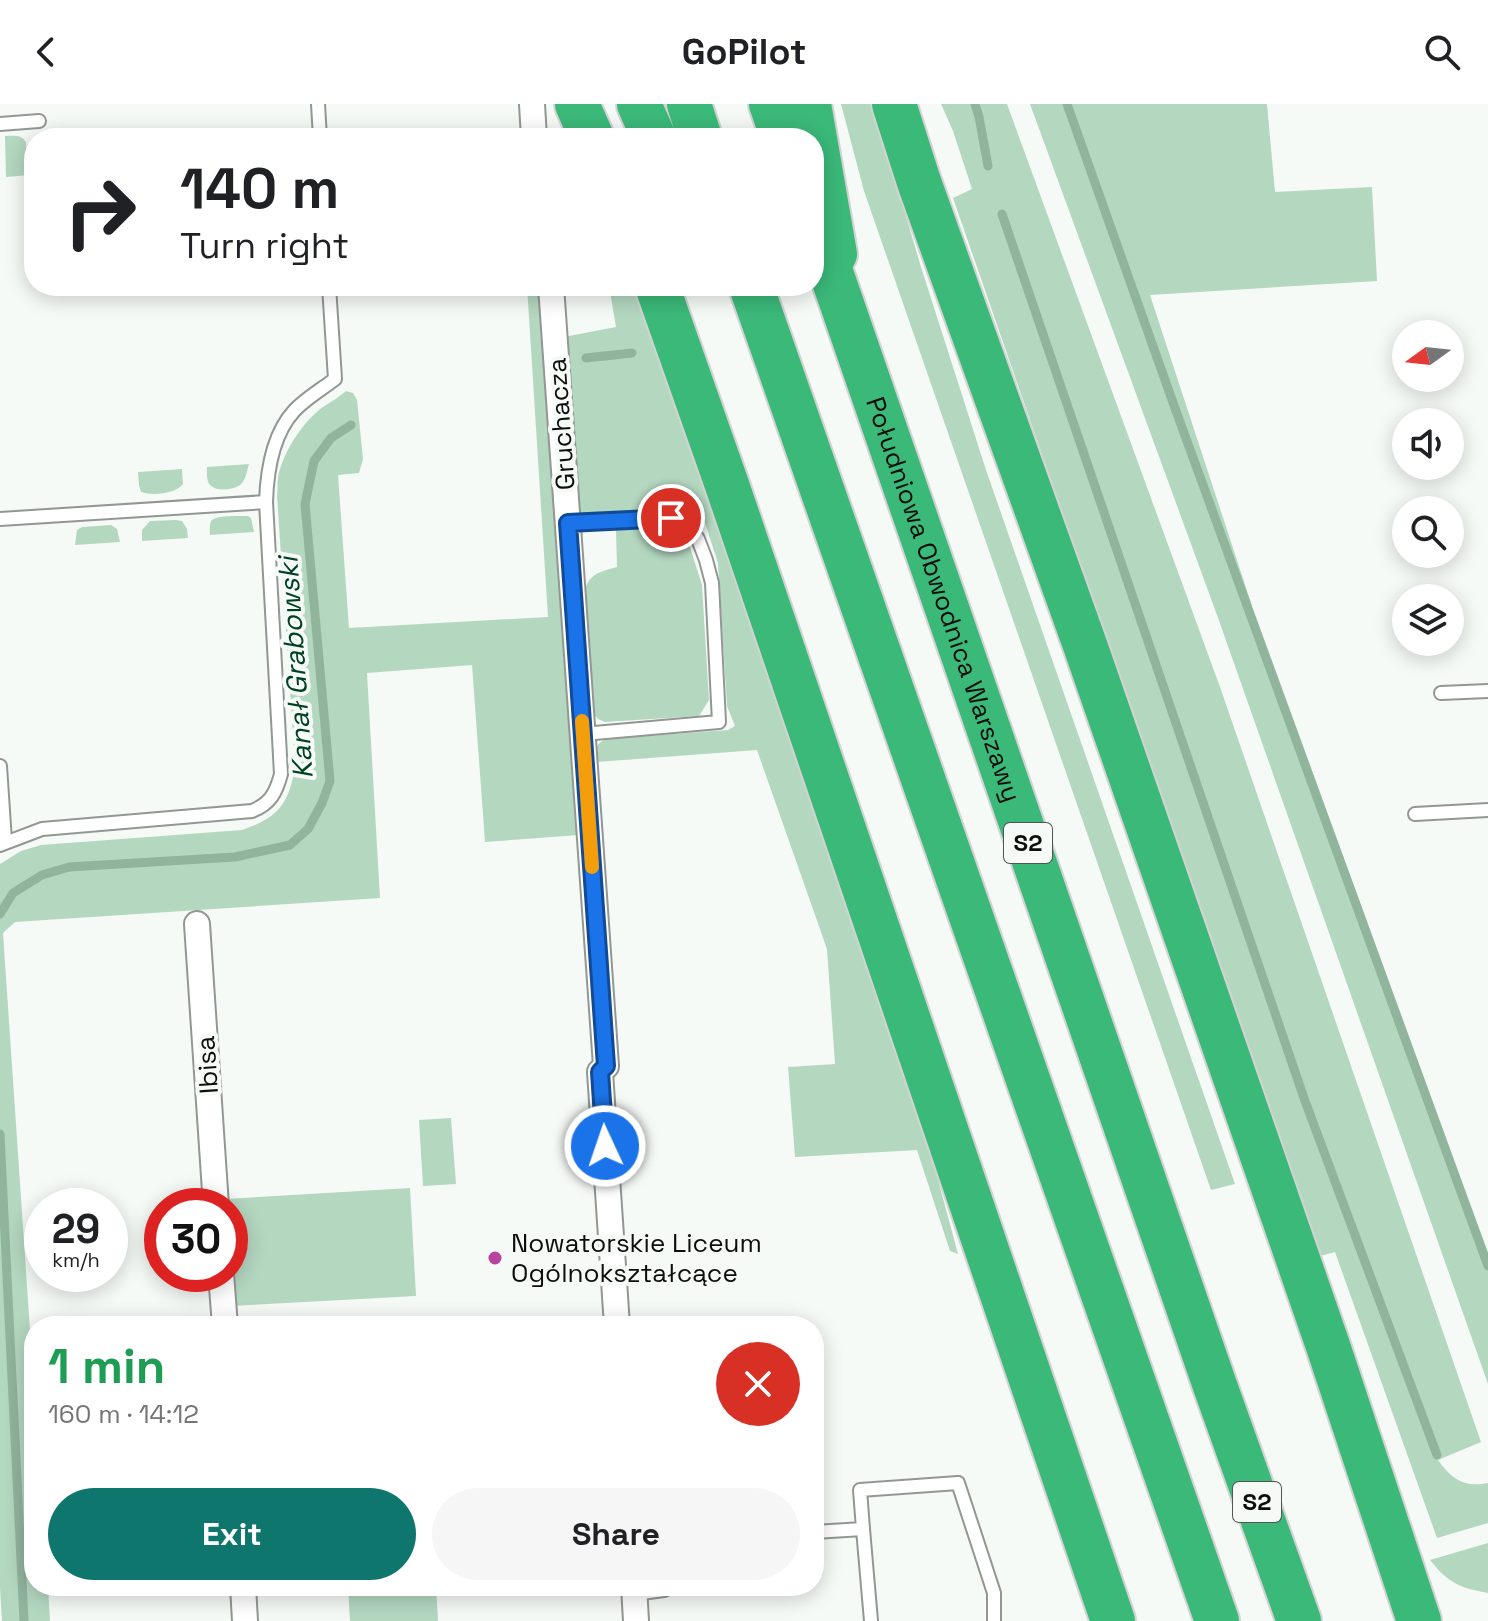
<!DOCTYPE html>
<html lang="en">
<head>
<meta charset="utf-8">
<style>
	:root { --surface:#fff; --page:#f6f6f6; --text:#202124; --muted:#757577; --accent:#0f766e }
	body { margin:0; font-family:"Space Grotesk",sans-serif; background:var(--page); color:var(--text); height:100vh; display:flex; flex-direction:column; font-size:30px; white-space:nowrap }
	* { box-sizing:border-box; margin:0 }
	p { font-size:26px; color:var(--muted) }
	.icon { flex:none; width:44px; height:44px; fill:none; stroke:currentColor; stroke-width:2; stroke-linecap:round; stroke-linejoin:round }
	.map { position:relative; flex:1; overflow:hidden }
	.side { position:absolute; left:24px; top:1212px; width:800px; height:280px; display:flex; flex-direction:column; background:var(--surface); border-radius:32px; box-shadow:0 4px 20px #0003 }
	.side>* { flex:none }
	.guide { position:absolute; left:24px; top:24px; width:800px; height:168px; border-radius:32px; box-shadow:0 4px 20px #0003; background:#fff; color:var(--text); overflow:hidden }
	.needle { width:52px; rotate:255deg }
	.fabs { position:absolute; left:1392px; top:216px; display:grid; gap:16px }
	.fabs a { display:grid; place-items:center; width:72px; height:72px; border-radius:50%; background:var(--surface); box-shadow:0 4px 20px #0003; font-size:40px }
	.speed { position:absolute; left:24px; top:1084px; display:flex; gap:16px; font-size:40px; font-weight:700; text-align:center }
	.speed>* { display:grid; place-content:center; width:104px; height:104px; border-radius:50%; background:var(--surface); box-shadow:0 4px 20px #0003; line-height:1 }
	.speed small { font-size:20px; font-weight:400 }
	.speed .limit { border:12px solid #d22; background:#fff; color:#111 }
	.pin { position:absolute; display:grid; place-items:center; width:68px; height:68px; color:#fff; margin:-34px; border:4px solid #fff; border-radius:50%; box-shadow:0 2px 8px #0007 }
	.me { position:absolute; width:88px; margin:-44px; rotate:357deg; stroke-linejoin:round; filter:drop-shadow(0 0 6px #0008) }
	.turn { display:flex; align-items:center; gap:28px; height:168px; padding:0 24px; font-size:36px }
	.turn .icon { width:104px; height:104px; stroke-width:2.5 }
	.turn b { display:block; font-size:56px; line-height:68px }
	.round { display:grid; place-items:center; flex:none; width:84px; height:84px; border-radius:42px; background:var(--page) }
	.overview { display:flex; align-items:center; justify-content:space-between; height:136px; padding:0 24px }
	h1 { font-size:48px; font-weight:600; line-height:60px; color:#1e9e55 }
	.cta { display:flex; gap:16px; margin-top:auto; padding:16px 24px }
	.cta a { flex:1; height:92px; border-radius:48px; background:var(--accent); color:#fff; font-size:32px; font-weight:600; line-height:92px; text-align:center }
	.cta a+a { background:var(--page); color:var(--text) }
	header { display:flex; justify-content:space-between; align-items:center; height:104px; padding:0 24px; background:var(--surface); font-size:36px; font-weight:600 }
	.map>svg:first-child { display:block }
	.green { fill:#b4d7c0 }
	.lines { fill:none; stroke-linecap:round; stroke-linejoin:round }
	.stream { stroke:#91b49d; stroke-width:9 }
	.service-casing { stroke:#939794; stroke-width:16 }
	.minor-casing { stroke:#939794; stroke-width:28 }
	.motorway-casing { stroke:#d3d3d3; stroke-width:48 }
	.service { stroke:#fff; stroke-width:12 }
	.minor { stroke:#fff; stroke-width:24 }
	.motorway { stroke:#3bb979; stroke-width:44 }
	.route-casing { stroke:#114b97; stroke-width:20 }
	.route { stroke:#1a73e8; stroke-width:14 }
	.slow { stroke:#f59e0b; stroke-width:14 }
	.poi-dot { fill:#b7449f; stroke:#f6faf7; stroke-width:3 }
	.labels { text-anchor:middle; stroke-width:8; stroke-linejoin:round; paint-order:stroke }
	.shield { fill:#f6faf7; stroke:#525452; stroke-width:2 }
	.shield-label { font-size:24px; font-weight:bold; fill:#0c0d0c }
	.street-label { font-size:26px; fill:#0c0d0c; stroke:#f6faf7 }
	.poi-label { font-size:26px; fill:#0c0d0c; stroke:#f6faf7; text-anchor:start }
	.water-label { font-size:28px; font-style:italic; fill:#004124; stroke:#f6faf7 }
</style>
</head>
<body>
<header><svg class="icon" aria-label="back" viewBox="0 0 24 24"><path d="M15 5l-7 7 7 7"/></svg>GoPilot<svg class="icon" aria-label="search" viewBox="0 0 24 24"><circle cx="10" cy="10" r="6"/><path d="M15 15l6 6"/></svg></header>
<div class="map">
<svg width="1488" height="1517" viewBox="0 0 1488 1517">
	<rect width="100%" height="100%" fill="#f6faf7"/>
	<!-- green -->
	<g class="green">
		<path d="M841,0H873L921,163L986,366L1235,1080L1211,1086L864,87Z"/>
		<path d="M941,0H1007L1220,583L1481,1338L1438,1356C1451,1375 1465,1384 1488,1379V1419L1437,1434L1335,1148L1320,1152L953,94L972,85L953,27Z"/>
		<path d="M1030,0H1267L1275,88L1372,83L1377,177L1150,191L1252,502L1250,503L1358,793L1488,1158V1280L1217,511Z"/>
		<path d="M5,32C13,32 21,30 26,38L29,71L6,73Z"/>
		<path d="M527,182H542L579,731L485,738L472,561L367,569L380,794L15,818L3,829L34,1285V1482H48L50,1517H2L0,1484V760L21,747L41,741L242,726C278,714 290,699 295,661L277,392C278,386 277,379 278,373C283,349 300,322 319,306C328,299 337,295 346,287L353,289L357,296L363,355L359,369L338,371L349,524L548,513Z"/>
		<path d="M609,182H634L724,435L930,1046L958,1150L950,1147L917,1046L795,1053L788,963L835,960L827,845L757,646L597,658C596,647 594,640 606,635L728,626L735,622L727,602L718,459L703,413L672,405L577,412L565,234L569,232L616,223Z"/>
		<path d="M249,360C247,366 246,375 242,379C236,386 218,388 211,382C206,378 207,369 207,363Z"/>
		<path d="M182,365L183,380C175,390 153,392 141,388L139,381L138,368Z"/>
		<path d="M248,412L251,414L254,428L210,431C210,427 209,419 212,416C216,411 240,412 248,412Z"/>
		<path d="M176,416L182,417L187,425L188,434L142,437V426L150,417Z"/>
		<path d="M111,421L117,425L120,438L75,441L77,426L82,423Z"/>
		<path d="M661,424L673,426L688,437L702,481L709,596L699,612L605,618L598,615L592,608L583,493C588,470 596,469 617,463L616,426Z"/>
		<path d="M451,1014L456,1080L423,1082L419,1016Z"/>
		<path d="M410,1084L416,1192L233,1202L230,1164V1102H226L225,1095Z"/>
		<path d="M1488,1439V1489C1460,1484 1448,1479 1430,1456Z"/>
		<path d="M348,1482H436L438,1517H350Z"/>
	</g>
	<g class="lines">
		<!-- stream -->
		<g class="stream">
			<path d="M975,0L979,13L988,62"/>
			<path d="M1067,0L1176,307L1488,1162"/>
			<path d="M1002,110L1305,997L1437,1351"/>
			<path d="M586,254L632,249"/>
			<path d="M0,810L13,789L42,771L69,763L235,753L290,741L308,725L322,699L330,677L305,400L314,357L331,334L351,321"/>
			<path d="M0,1030L24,1517"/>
		</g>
		<defs>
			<g id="service">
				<path d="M318,0L320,34"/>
				<path d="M0,20L39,17"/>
				<path d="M0,415L266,398"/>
				<path d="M568,419L671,414L690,423L698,435L706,456L712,479L719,618L583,630"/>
				<path d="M1441,589L1488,587"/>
				<path d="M0,662L5,737"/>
				<path d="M1415,710L1488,706"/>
				<path d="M0,741L42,725L252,707C270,700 276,689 281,670L266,398C267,367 272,331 294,307C305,295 322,285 335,275L329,182"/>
				<path d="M863,1425L860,1386L958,1379L994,1489V1517"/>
				<path d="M814,1428L863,1425L871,1517"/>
				<path d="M634,1490L664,1486L672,1482"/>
			</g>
			<g id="minor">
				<path d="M532,0L534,34"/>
				<path d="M551,182L606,962L600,968L617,1222"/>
				<path d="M197,820L216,1102"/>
				<path d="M221,1170L225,1222"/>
				<path d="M243,1482L245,1517"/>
				<path d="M634,1482L636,1517"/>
			</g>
			<g id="motorway">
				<path d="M577,0L592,34"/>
				<path d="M639,0L654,34"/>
				<path d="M689,0L700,34"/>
				<path d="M771,0L783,34"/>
				<path d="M809,0L835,150"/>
				<path d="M894,0L919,78L1085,541L1328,1242L1419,1517"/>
				<path id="s1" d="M814,119L1214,1279L1299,1517"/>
				<path d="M657,182L727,381L1113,1517"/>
				<path d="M751,182L1217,1517"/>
			</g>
		</defs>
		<!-- service casing -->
		<use href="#service" class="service-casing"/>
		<!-- minor casing -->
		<use href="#minor" class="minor-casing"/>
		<!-- motorway casing -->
		<use href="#motorway" class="motorway-casing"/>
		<!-- service -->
		<use href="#service" class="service"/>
		<!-- minor -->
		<use href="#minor" class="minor"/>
		<!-- motorway -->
		<use href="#motorway" class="motorway"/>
	</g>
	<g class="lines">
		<defs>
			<path id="route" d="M605,1042L600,968L606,962L568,419L671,414"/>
		</defs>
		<!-- route casing -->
		<use href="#route" class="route-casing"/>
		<!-- route -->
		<use href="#route" class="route"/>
		<!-- slow -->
		<path class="slow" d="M582,617L592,763"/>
	</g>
	<!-- markers -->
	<circle class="poi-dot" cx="495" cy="1154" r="8"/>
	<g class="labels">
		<!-- shield labels -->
		<g class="shield">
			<rect x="1004" y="719" width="48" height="40" rx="6"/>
			<rect x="1233" y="1378" width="48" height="40" rx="6"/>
		</g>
		<g class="shield-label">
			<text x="1028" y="747">S2</text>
			<text x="1257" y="1406">S2</text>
		</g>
		<!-- street labels -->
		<g class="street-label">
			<text transform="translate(561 320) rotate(-94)" y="9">Gruchacza</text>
			<text dy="9" stroke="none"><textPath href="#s1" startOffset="398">Południowa Obwodnica Warszawy</textPath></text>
			<text transform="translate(207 961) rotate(-94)" y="9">Ibisa</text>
		</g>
		<!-- poi labels -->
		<g class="poi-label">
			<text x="511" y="1148">Nowatorskie Liceum<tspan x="511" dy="30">Ogólnokształcące</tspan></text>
		</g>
		<!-- water labels -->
		<g class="water-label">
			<text transform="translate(295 564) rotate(-94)" y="10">Kanał Grabowski</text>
		</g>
	</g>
</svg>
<div class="fabs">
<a><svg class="needle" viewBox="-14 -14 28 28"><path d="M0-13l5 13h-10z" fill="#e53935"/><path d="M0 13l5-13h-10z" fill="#757577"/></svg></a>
<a><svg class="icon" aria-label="sound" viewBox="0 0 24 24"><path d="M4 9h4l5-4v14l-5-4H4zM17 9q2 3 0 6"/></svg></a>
<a><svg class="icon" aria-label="search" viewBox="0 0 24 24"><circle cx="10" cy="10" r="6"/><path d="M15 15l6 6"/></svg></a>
<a><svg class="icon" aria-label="layers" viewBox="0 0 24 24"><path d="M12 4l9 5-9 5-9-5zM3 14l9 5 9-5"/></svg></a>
</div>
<div class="speed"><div>29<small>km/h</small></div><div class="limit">30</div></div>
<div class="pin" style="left:671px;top:414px;background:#d93025"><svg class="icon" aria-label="arrive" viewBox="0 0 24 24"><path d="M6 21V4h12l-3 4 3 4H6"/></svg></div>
<svg class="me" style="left:605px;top:1042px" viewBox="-20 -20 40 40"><circle r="17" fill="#1a73e8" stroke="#fff" stroke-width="3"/><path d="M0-11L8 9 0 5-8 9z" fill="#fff"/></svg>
<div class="guide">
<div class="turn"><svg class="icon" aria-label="right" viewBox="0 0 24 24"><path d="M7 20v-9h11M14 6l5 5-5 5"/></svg><div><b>140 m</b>Turn right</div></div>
</div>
<section class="side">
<div class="overview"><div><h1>1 min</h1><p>160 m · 14:12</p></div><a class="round" style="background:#d93025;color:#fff"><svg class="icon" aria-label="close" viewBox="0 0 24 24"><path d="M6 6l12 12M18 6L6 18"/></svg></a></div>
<div class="cta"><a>Exit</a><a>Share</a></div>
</section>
</div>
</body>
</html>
